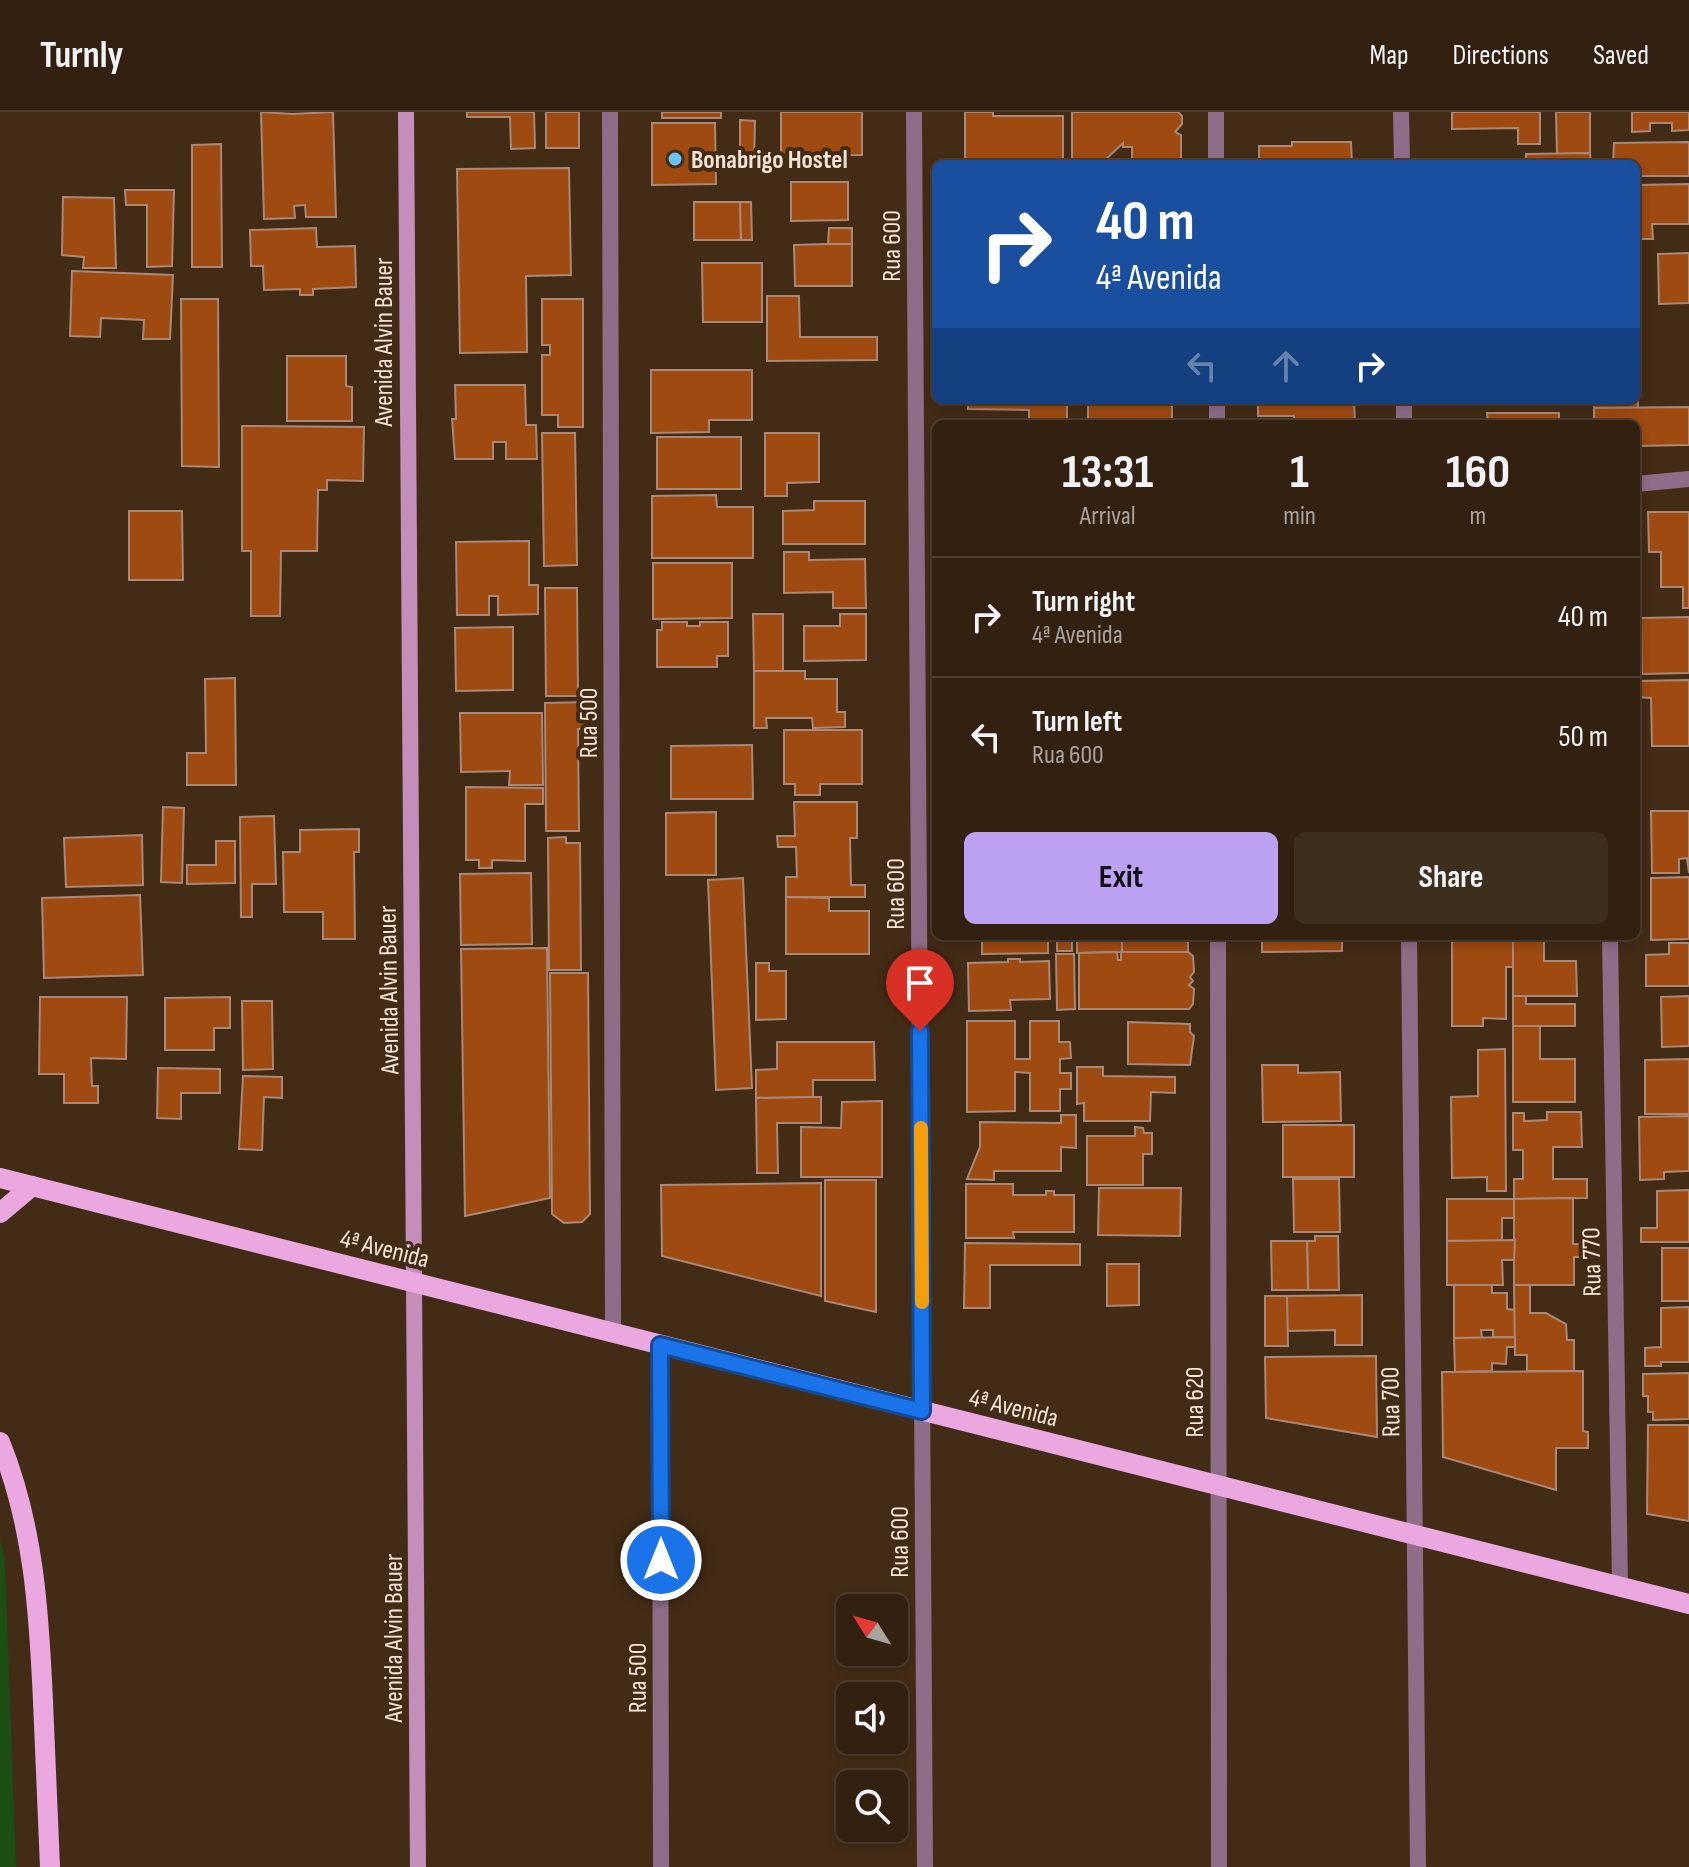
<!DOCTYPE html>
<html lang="en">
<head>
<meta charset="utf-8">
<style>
	:root { --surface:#322110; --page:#3d2e1e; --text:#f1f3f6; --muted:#a8a39f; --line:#4d3e30; --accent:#bca0f2 }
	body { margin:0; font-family:"Sofia Sans Condensed",sans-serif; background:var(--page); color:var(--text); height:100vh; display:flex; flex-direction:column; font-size:30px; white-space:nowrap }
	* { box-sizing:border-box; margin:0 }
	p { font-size:26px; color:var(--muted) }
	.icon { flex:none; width:44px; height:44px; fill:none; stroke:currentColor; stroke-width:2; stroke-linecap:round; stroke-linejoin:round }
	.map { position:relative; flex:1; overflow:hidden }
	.drawer { position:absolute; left:932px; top:308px; width:708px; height:520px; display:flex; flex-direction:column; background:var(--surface); border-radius:12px; box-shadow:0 4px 12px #0003,0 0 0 2px var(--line) }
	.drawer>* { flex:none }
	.banner { position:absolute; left:932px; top:48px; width:708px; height:244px; border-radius:12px; box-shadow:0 4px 12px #0003,0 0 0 2px var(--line); background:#1a4fa0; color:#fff; overflow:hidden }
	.needle { width:52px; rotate:307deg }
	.fabs { position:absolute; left:836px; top:1482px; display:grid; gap:16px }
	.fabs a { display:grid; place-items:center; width:72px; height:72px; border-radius:12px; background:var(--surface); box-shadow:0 4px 12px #0003,0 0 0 2px var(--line); font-size:40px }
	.pin { position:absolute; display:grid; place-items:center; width:68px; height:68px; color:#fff; margin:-82px -34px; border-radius:50% 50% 50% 0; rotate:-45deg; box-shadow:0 0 8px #0007 }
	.pin .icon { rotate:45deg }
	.me { position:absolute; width:88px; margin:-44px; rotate:0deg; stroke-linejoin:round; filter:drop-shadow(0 0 6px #0008) }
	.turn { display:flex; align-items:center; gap:28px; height:168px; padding:0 32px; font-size:36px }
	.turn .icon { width:104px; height:104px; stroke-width:2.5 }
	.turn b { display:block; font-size:56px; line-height:68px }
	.lanes { display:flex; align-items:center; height:76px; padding:0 32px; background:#0003; justify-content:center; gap:40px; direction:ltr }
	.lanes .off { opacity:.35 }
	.eta { display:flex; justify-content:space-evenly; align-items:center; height:136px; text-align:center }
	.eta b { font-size:48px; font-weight:700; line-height:56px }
	.action { display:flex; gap:16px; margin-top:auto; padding:16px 32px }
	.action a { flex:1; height:92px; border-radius:12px; background:var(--accent); color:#111; font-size:32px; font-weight:700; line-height:92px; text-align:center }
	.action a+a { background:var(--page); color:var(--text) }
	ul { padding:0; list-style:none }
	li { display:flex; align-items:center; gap:24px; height:120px; padding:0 32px; border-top:2px solid var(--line) }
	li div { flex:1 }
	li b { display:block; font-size:30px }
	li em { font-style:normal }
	header { display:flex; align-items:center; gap:48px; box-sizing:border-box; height:112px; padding:0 40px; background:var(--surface); border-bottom:2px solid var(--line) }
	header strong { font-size:38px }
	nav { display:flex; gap:44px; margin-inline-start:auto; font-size:28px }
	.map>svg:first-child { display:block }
	.green { fill:#1b4f13 }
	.building { fill:#9e4a11; stroke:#a98877; stroke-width:2 }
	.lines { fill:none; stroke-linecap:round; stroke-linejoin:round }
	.street { stroke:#8e6d89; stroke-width:16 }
	.secondary { stroke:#c38eba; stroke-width:16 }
	.primary { stroke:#eba7e0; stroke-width:20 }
	.route-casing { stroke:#114b97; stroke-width:20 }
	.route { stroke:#1a73e8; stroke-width:14 }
	.slow { stroke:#f59e0b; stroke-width:14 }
	.poi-dot { fill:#6bc3f2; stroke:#432c16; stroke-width:3 }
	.labels { text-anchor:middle; stroke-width:8; stroke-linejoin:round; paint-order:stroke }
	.poi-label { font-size:26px; font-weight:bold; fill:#f2e3d6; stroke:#432c16; text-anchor:start }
	.street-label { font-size:26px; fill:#f2e3d6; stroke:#432c16 }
</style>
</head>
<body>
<header>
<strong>Turnly</strong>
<nav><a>Map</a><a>Directions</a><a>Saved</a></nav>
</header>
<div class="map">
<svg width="1689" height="1755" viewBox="0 0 1689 1755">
	<rect width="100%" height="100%" fill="#432c16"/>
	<!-- green -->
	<path class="green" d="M0,1425L5,1451L16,1755H0Z"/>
	<!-- building -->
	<g class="building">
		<path d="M261,0L292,2L333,0L336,105H306L305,93L294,94L295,106L264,107Z"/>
		<path d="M467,0H534L535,36L511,37L510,5H467Z"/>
		<rect x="546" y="0" width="33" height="36"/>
		<rect x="662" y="0" width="59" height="6"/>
		<path d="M781,0H862V43L781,44Z"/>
		<path d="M965,0H993V4H1063V52H965Z"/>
		<path d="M1072,0H1178L1182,4V12L1175,20L1181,23V49L1132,50V35H1123V31L1103,50H1072Z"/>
		<path d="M1452,0H1540V32H1518V16L1452,17Z"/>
		<path d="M1556,0H1590V41L1557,42Z"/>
		<path d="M1632,0H1689V18L1672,19V11H1650V19L1632,20Z"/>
		<path d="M740,8L755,9L754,52H740Z"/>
		<path d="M652,11H715L716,72L652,73Z"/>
		<path d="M1292,30H1351L1352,52H1259V34H1292Z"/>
		<path d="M1689,30V64H1636V52H1613L1614,31Z"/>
		<path d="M221,32L222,155H192V33Z"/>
		<path d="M1590,41L1591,52H1526V42Z"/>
		<path d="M569,56L571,163L526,164L527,240L460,241L457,57Z"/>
		<path d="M791,70H848V108L791,109Z"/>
		<path d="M1689,72V112H1652L1653,127H1636V73Z"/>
		<path d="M125,78H174L172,154L147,155V93H126Z"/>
		<path d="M63,85L114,86L116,156H83L84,145L62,143Z"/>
		<path d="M694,90H740L741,128H694Z"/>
		<path d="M740,90H751L752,128H741Z"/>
		<path d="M316,116L317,135L355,134L356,175L313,177V183H300V177L264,178L263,154H251L250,118Z"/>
		<path d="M829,116H852V132H828Z"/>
		<path d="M828,132H852V174H795L794,133Z"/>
		<path d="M1689,141V191L1659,192L1658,142Z"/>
		<path d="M702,151H762V210H703Z"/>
		<path d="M72,159L173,163L170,227H143L144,208L101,206L100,225L70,224Z"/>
		<path d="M767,184H799L800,225H877V248L767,249Z"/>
		<path d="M181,187H218L219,355L182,354Z"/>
		<path d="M542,187H583V315H558V303H542V243H550V233H542Z"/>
		<path d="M287,244H346V274L352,275V309H287Z"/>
		<path d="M1637,250L1638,296H1594V288H1636Z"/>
		<path d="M651,258H752V308H709V320L651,321Z"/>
		<path d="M455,273H525L526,313H536L537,347H506V330H493V347H455L452,307H456Z"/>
		<path d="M968,288H1067V308H1029V298L968,297Z"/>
		<path d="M1103,288H1172V307L1088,308V289Z"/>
		<path d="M1258,288H1354L1355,312H1294V304H1258Z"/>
		<path d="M1689,295V333L1636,334V312H1594V296Z"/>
		<path d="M1487,301H1559V312H1488Z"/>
		<path d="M242,314L364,315L363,369L327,368V378H318L317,439H281L280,504H251V439H242Z"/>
		<path d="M542,321H575L577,453L544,454Z"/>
		<path d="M765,321H819V370L787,371V384H765Z"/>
		<rect x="657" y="325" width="84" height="52"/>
		<path d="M716,383L717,395H753V446H652V384Z"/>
		<path d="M814,389H865V432H783V399L814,398Z"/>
		<path d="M129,399H182L183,468H129Z"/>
		<path d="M1648,400H1689V496H1683V475H1661V440H1649Z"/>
		<path d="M529,429V473H538V502L498,503V484H489V503H457L456,430Z"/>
		<path d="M784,440H809V448L865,447L866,496H833V480L784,481Z"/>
		<path d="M653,451H732V506L653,507Z"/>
		<path d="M545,476H577L578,584H546Z"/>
		<path d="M753,502H783V559H754Z"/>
		<path d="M840,502H866V548L804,549V514H840Z"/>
		<path d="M1689,505V561L1642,562L1641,506Z"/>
		<path d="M662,510H687V514H700V510H728V544H717V555H657V518H662Z"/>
		<path d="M513,515V578L456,579L455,516Z"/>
		<path d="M754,559H805V567H837V600H845V615L813,616L812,606H766L767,616H754Z"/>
		<path d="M235,566L236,673H187V641H206L205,567Z"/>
		<path d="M1689,568V634H1652L1651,586L1636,585V569Z"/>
		<path d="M589,590V617H578L579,719H546L545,591Z"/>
		<path d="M460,601H542L543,673H509L510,659L461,660Z"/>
		<path d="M784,618H862V672H820V683H795V672H784Z"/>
		<path d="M752,633L753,687H671V634Z"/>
		<path d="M466,675L543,676V692H525V749L492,748V756H479V748H466Z"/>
		<path d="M794,690H857V726H850L851,773H865V785H786V765H797L796,735H778L777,724H795Z"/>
		<path d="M163,695L184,696L182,771L161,770Z"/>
		<path d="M1651,699H1689V761L1687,746L1679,747V761H1652Z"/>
		<path d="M716,700V763H666V701Z"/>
		<path d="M274,704L276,772H252V805H241L240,705Z"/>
		<path d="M359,717V740H354L355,827H323V800H284L283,740H300V718Z"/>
		<path d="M142,723L143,773L66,775L64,726Z"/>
		<path d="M566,725V731H580L581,858H549L548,726Z"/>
		<path d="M216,729H235V771L187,772V753H216Z"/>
		<path d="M531,761L532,832L461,833L460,762Z"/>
		<path d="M1689,765V827L1651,828V766Z"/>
		<path d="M743,766L752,976L716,978L708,768Z"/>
		<path d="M140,783L143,863L44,866L42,786Z"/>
		<path d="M786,785L829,786V799H869V842H786Z"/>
		<path d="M982,824H1048V841L982,842Z"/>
		<rect x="1057" y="824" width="15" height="15"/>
		<path d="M1077,824H1122V840L1077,841Z"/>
		<rect x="1122" y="824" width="66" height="16"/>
		<path d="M1262,824H1342V839L1262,840Z"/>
		<path d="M1544,827V849H1576L1577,884H1513V828Z"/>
		<path d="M1452,828H1513V855H1506V907L1483,906V914H1452Z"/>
		<path d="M1669,831H1689V874H1646V843L1669,842Z"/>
		<path d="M547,836L550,1086L465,1104L461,837Z"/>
		<path d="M1117,840L1118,848H1121V840H1188L1193,844L1194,860L1190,865L1193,869L1189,873L1194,877L1193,892L1189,897H1079V841Z"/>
		<path d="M1056,842H1074L1075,897L1057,898Z"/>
		<path d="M1008,847H1020V850L1049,849L1050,887L1010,888L1011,898L969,899L968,851L1008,850Z"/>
		<path d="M756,851H769V859H786V907L756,908Z"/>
		<path d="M550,861H588L590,1102L582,1110L564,1111L552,1102Z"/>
		<path d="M1513,884H1526V892H1575V914H1513Z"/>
		<path d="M1689,884V934L1662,935L1661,885Z"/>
		<path d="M40,885H127L126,947L91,946L92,974H98V991H64V962H39Z"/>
		<path d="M230,885V916H214V938H165V886Z"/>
		<path d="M242,889H272L273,957L243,958Z"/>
		<path d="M967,909H1015V947H1030V909H1059V930H1070L1071,946L1060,947V961H1071V977H1060V999H1030V961L1015,960V999L967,1000Z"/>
		<path d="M1128,910L1190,912V920L1194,924L1190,953L1128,952Z"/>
		<path d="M1513,914H1540V947H1575V990H1513Z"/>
		<path d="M777,930H874L875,968H813V985L756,986V958L777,957Z"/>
		<path d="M1505,937L1506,1079H1487V1065L1452,1066L1451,985L1478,984V938Z"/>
		<path d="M1689,947V1002H1645V948Z"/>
		<path d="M1262,953H1298V961L1340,960L1341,1009L1263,1010Z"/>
		<path d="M1077,955H1103V964L1175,965V981L1151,980L1150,1009H1084V991L1077,992Z"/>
		<path d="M158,956L220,957V981H181V1007L157,1006Z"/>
		<path d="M243,964L282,965V986L264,985L262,1038L239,1037Z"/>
		<path d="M813,985H821V1011H777L778,1061H757L756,986Z"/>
		<path d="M882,989V1065H801V1015L841,1016L842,990Z"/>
		<path d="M1547,1000H1581L1582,1035H1553V1067H1587V1086L1514,1087V1067H1523V1038H1513V1001H1524V1009L1547,1008Z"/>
		<path d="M1061,1003H1076V1036L1061,1035V1059H994V1068L967,1067L980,1035V1010L1061,1011Z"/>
		<path d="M1689,1004V1059L1664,1060V1067L1640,1068L1639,1005Z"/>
		<rect x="1283" y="1013" width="71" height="52"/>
		<path d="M1135,1015L1143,1016L1144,1021H1152V1042H1143V1073H1087V1024H1135Z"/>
		<path d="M1293,1067H1339L1340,1120H1294Z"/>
		<path d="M825,1068H876V1200L825,1189Z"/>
		<path d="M821,1071V1184L662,1144L661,1073Z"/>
		<path d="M966,1072H1013V1083H1046V1079H1054V1083H1074V1120H1013L1014,1126H966Z"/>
		<path d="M1099,1076H1181L1180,1124L1098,1123Z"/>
		<path d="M1689,1078V1130H1641V1116H1657V1079Z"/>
		<path d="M1573,1086V1132H1580V1145H1574V1173H1514V1087Z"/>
		<path d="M1447,1087H1514V1106H1502V1129H1447Z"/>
		<path d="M1315,1124H1338L1339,1178H1308L1307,1129H1315Z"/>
		<path d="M1515,1128L1514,1148H1502L1503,1173H1447V1129Z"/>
		<path d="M1271,1129H1307L1308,1178H1272Z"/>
		<path d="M965,1131L1080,1132V1153H990V1196H964Z"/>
		<rect x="1662" y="1136" width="27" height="53"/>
		<path d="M1107,1152H1139V1193L1107,1194Z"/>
		<path d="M1454,1173H1492V1181H1507V1197L1515,1198V1225H1493V1218H1481L1482,1226H1454Z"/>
		<path d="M1514,1173H1530V1201H1546L1566,1212L1567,1228H1574V1259H1527V1243H1515Z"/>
		<path d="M1362,1183V1233H1335V1218L1287,1219V1184Z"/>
		<path d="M1265,1184H1287L1288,1234H1265Z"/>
		<path d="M1689,1195V1250H1661V1254H1645V1236L1661,1235V1196Z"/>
		<path d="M1515,1225V1235H1507L1506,1252L1492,1251V1259L1455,1260L1454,1226Z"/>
		<path d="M1376,1244L1377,1325L1266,1306L1265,1245Z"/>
		<path d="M1583,1259V1319L1588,1320V1336H1556V1378L1443,1345L1442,1260Z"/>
		<path d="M1689,1261V1307L1653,1308V1300H1648V1284H1643V1262Z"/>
		<path d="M1648,1313H1689V1409L1647,1402Z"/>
	</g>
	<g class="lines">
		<!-- street -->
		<g class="street">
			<path d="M610,0L613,1221"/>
			<path d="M914,0L925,1755"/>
			<path d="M1216,0V52"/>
			<path d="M1401,0L1402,52"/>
			<path d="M1217,288V312"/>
			<path d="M1404,288V312"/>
			<path d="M1636,372L1689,367"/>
			<path d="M1218,824L1219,1755"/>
			<path d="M1409,824L1418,1755"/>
			<path d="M1610,824L1620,1475"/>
			<path d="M660,1233L661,1755"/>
		</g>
		<!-- secondary -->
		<path class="secondary" d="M406,0L418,1755"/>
		<!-- primary -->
		<g class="primary">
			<path d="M0,1066L1689,1492"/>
			<path d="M0,1101L32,1074"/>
			<path d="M0,1330C34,1414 39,1500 43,1589C45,1644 48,1700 50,1755"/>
		</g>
	</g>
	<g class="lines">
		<defs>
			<path id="route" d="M661,1448L660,1233L922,1299L920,919"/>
		</defs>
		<!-- route casing -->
		<use href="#route" class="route-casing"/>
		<!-- route -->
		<use href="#route" class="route"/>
		<!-- slow -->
		<path class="slow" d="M921,1016L922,1190"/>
	</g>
	<!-- markers -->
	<circle class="poi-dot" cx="675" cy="47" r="8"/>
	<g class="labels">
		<!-- poi labels -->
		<g class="poi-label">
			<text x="691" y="56">Bonabrigo Hostel</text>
		</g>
		<!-- street labels -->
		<g class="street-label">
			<text transform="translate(891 134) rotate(-90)" y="9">Rua 600</text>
			<text transform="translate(383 230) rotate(-90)" y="9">Avenida Alvin Bauer</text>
			<text transform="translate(588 611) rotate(-90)" y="9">Rua 500</text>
			<text transform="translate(895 782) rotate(-90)" y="9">Rua 600</text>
			<text transform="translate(388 878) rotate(-91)" y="9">Avenida Alvin Bauer</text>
			<text transform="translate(385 1136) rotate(14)" y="9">4ª Avenida</text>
			<text transform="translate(1591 1150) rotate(-91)" y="9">Rua 770</text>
			<text transform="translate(1194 1290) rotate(-90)" y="9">Rua 620</text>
			<text transform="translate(1390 1290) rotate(-91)" y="9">Rua 700</text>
			<text transform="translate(1014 1295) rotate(14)" y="9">4ª Avenida</text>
			<text transform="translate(899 1430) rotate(-90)" y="9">Rua 600</text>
			<text transform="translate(393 1526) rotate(-90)" y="9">Avenida Alvin Bauer</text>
			<text transform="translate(637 1566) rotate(-90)" y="9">Rua 500</text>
		</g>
	</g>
</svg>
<div class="fabs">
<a><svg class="needle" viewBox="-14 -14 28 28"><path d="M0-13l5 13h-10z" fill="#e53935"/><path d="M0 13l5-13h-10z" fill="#a8a39f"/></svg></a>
<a><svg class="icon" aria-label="sound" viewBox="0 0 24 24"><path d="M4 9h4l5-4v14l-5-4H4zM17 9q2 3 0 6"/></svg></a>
<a><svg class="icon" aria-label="search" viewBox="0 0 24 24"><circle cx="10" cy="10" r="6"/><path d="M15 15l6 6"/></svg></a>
</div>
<div class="pin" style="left:920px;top:919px;background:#d93025"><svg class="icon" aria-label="arrive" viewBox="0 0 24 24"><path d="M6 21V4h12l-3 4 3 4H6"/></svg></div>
<svg class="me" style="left:661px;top:1448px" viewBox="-20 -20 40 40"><circle r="17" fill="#1a73e8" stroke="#fff" stroke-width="3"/><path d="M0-11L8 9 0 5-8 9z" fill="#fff"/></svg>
<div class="banner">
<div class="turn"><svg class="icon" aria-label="right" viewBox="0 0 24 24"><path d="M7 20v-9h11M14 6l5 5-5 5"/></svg><div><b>40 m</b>4ª Avenida</div></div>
<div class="lanes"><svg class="icon off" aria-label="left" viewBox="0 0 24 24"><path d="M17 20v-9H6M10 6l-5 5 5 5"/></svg><svg class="icon off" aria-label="ahead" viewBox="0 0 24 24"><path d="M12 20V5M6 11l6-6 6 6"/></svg><svg class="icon" aria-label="right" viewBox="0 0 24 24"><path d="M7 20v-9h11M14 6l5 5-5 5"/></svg></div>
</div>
<section class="drawer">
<div class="eta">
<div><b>13:31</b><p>Arrival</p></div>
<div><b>1</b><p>min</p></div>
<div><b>160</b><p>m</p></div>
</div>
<ul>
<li><svg class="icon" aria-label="right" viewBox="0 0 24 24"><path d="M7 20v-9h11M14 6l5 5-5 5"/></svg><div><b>Turn right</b><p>4ª Avenida</p></div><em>40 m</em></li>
<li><svg class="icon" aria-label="left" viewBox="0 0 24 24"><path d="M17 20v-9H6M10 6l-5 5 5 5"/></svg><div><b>Turn left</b><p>Rua 600</p></div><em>50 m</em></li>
</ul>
<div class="action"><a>Exit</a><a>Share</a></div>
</section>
</div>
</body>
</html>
